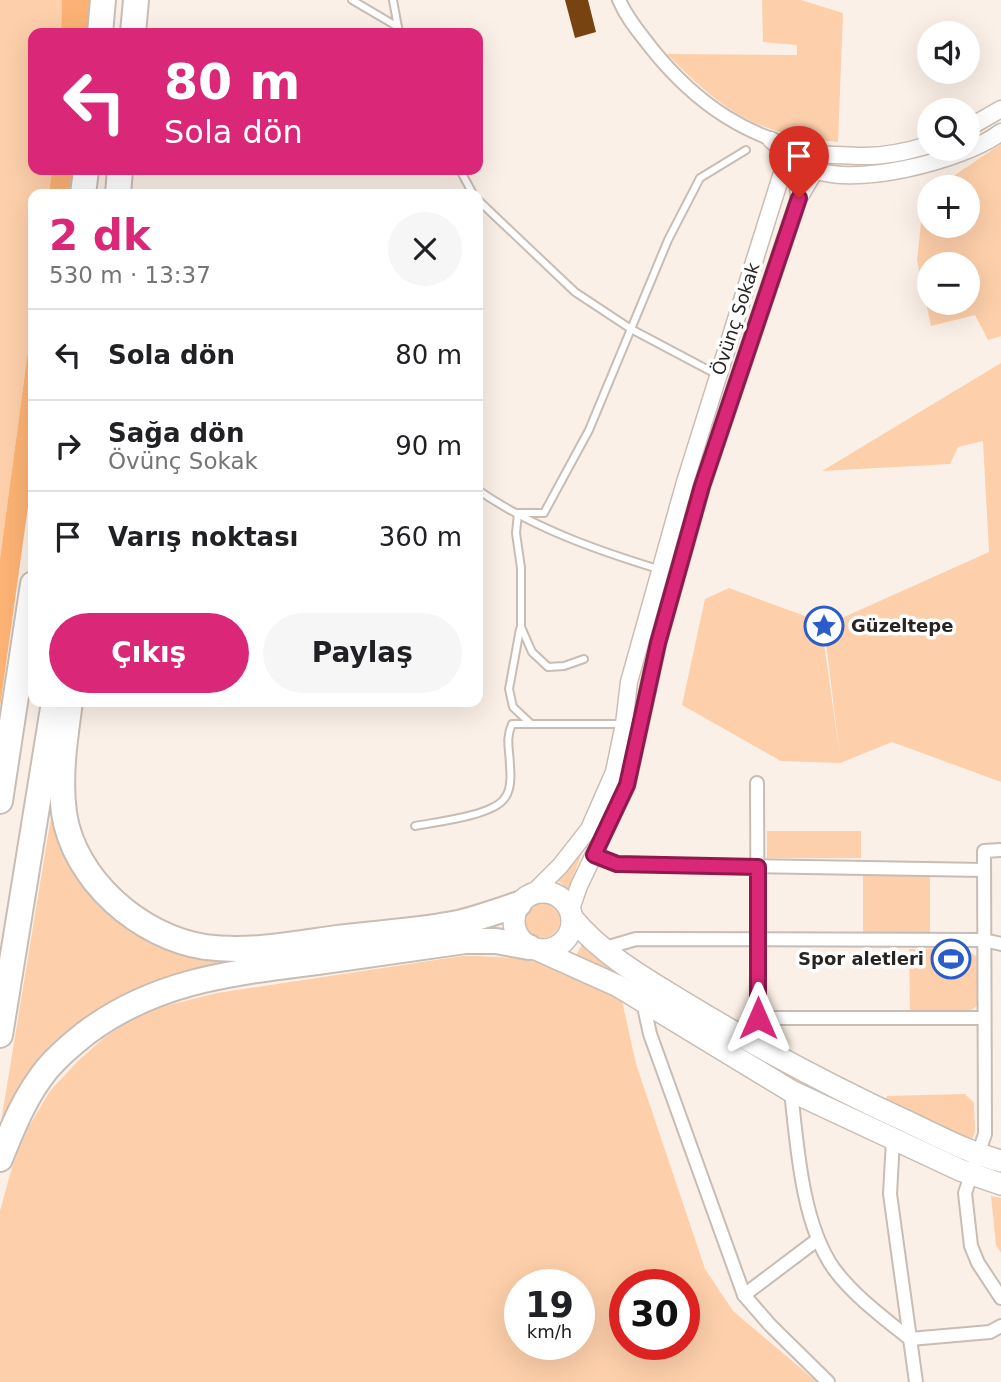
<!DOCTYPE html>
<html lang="tr">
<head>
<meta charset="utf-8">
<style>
	:root { --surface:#fff; --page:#f6f6f6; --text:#202124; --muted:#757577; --line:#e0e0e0; --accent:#db2777 }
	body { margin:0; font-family:"DejaVu Sans",sans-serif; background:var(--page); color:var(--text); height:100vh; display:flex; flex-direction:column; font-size:26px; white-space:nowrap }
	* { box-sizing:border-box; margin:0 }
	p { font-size:23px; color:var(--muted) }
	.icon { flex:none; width:38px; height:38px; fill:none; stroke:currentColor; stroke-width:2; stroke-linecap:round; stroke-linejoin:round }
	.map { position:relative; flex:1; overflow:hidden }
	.drawer { position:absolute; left:28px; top:189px; width:455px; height:518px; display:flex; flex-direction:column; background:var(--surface); border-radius:14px; box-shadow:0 7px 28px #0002 }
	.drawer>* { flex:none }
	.banner { position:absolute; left:28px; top:28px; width:455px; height:147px; border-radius:14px; box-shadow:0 7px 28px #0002; background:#db2777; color:#fff; overflow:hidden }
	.controls { position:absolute; left:917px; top:21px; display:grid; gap:14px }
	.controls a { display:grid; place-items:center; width:63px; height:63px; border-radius:50%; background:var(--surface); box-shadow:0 7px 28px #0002; font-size:35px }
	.speed { position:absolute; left:504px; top:1269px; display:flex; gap:14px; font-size:35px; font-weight:700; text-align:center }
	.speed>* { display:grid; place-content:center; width:91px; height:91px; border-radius:50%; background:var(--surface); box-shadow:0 7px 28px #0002; line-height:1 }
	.speed small { font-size:18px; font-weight:400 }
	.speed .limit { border:10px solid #d22; background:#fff; color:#111 }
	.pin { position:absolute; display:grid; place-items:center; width:60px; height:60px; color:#fff; margin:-72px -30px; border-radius:50% 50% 50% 0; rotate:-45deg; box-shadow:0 0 7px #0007 }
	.pin .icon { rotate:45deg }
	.me { position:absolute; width:77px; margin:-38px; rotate:0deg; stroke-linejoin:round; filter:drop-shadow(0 0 5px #0008) }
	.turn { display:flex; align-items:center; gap:24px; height:147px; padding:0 21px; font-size:32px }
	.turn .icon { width:91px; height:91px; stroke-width:2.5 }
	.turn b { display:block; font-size:49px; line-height:60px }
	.round { display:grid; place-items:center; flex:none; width:74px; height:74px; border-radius:37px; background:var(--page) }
	.head { display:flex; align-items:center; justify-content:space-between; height:119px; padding:0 21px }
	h1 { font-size:42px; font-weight:700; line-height:52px; color:var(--accent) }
	.action { display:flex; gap:14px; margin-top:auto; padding:14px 21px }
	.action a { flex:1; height:80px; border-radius:42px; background:var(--accent); color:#fff; font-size:28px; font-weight:700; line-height:80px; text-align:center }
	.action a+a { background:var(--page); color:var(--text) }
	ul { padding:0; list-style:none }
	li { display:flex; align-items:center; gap:21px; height:91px; padding:0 21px; border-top:2px solid var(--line) }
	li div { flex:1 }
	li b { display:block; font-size:26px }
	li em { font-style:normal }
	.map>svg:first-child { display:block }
	.green { fill:#fdcfaa; fill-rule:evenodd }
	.forest { fill:#fcb274 }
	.building { fill:#774310 }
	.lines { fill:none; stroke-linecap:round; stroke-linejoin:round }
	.service-casing { stroke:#c8bdb4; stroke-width:10 }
	.minor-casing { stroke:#c8bdb4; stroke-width:16 }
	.tertiary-casing { stroke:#c8bdb4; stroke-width:19 }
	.primary-casing { stroke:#c8bdb4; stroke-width:24 }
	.motorway-casing { stroke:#c8bdb4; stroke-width:28 }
	.service { stroke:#fff; stroke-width:6 }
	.minor { stroke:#fff; stroke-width:12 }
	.tertiary { stroke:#fff; stroke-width:16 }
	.primary { stroke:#fff; stroke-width:21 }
	.motorway { stroke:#fff; stroke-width:24 }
	.route-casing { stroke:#8e194d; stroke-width:18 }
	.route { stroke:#db2777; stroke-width:12 }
	.labels { text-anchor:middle; stroke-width:7; stroke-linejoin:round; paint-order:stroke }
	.street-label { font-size:18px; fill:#282421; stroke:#fff }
	.poi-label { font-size:18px; font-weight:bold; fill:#282421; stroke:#fff; text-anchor:start }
</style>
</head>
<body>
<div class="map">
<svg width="1001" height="1382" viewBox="0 0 1001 1382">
	<rect width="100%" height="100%" fill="#fbf0e7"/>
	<!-- green -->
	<g class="green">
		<path d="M0,0H62L61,33H33V170H52L49,194H33V313L0,559Z"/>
		<path d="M762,0H801L843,13L838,142C755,134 724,112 667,54L797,55V45L763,42Z"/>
		<path d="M1001,144V336L988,340L975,315L931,326L917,260L924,196L929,192V226H968V187H937ZM929,264H968V303H929Z"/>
		<path d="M1001,363V782L892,742L840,763L781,761L682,705L705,599L729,588L821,622L840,757L824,626L989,552L983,441L958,447L950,464L822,471Z"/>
		<path d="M53,805L104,906L252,956L132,993L0,1128Z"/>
		<rect x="767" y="831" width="94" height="27"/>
		<path d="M587,840L568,889L558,881Z"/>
		<path d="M930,875V933L863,934V876Z"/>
		<circle cx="542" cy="920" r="18"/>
		<path d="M584,941L962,1155L959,1161L836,1105L575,957Z"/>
		<path d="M965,948L977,957L978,1005L969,1012L910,1013L909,949Z"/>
		<path d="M462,956C525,956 569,963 622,1001L636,1064L705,1269L733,1311L817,1382H0V1211L12,1167L28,1128L50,1091L78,1061L105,1037L133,1019L165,1006L217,993ZM520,1284H579V1344H520ZM625,1284H684V1344H625Z"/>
		<path d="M965,1094L974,1103L975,1132L971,1141L886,1103L887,1096Z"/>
		<path d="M991,1196L1001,1198V1253L996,1245Z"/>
	</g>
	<!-- forest -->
	<g class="forest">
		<path d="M62,0H91L87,33H61Z"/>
		<path d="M52,170H72L69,194H49Z"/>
		<path d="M33,313V471L0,707V559Z"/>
	</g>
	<!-- building -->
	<path class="building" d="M565,0H588L596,32L575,38Z"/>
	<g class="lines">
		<defs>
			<g id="service">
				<path d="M352,0L398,27"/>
				<path d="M393,0L399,33"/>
				<path d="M460,170L473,194"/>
				<path d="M478,200L575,292L631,329L716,374"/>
				<path d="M478,490C531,527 596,550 658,569"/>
				<path d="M518,513H544L589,430L668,240L700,178L746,150"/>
				<path d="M518,513L516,533L521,568V627L532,652L548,667L564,666L584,659"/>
				<path d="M520,629L509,689L513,707L531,724H622"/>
				<path d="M415,826C436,822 491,816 504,799C511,791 511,777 510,767C510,750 505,740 512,724H531"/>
			</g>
			<g id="minor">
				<path d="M619,0C627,19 640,33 652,49C698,106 748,138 819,153"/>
				<path d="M757,783L758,1018L762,1049"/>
				<path d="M1001,850L984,851L985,1134L965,1193L971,1246L978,1263L1001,1298"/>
				<path d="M594,855L617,864L984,870"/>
				<path d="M602,949L636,939L984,940L1001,944"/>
				<path d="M643,1002L650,1034L744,1295L770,1325L828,1382"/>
				<path d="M758,1018H984"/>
				<path d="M791,1091C797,1146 802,1224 834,1269C854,1296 884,1318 910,1339L990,1332L1001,1326"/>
				<path d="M893,1140L890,1194L916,1382"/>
				<path d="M744,1295L817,1240"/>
			</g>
			<g id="tertiary">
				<path d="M968,128L1001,109"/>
				<path d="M771,140C793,157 798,170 799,198"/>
				<path d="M807,166C846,191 966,160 1001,132"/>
				<path d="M534,892L560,866L589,829L614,772L624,724L629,682L685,482L781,176C803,145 833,157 865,156C886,156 909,151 929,145"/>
				<path d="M571,909L579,886L627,785L658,643L702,486L799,198L815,171"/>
			</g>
			<g id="primary">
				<circle cx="543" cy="921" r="29"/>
				<path d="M573,919C603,955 644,978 683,1002C757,1047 830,1086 908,1122C938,1136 969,1153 1001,1161"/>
				<path d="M538,950L618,986L791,1091L960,1170L1001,1184"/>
			</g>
			<g id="motorway">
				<path d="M100,33L103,0"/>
				<path d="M133,33L136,0"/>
				<path d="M83,194L86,170"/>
				<path d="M118,194L120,170"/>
				<path d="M70,702C65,738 59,776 64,813C74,880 140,937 205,947C249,953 294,944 337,938C377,933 419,931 458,923C479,918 499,911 519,904"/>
				<path d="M0,801L33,584"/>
				<path d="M0,1035L54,702"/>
				<path d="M0,1159C13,1127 25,1096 47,1069C58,1056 72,1044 86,1033C157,980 232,973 317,962C367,955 416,948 465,941H496L529,947"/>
			</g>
		</defs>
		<!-- service casing -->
		<use href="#service" class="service-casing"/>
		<!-- minor casing -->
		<use href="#minor" class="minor-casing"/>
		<!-- tertiary casing -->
		<use href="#tertiary" class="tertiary-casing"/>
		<!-- primary casing -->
		<use href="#primary" class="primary-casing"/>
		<!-- motorway casing -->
		<use href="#motorway" class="motorway-casing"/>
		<!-- service -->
		<use href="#service" class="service"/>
		<!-- minor -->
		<use href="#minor" class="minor"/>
		<!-- tertiary -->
		<use href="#tertiary" class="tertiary"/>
		<!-- primary -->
		<use href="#primary" class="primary"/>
		<!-- motorway -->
		<use href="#motorway" class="motorway"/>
	</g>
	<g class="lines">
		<defs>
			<path id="route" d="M758,1018V867L617,864L594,855L627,785L658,643L702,486L799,198"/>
		</defs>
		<!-- route casing -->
		<use href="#route" class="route-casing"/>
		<!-- route -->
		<use href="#route" class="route"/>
	</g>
	<!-- icons -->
	<defs>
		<symbol id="sight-ring" viewBox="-11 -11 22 22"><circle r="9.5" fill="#fff" stroke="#2a5dcb" stroke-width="1.5"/><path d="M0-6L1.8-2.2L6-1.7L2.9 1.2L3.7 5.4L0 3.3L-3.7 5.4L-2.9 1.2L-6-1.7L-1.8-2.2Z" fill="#2a5dcb"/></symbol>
		<symbol id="stadium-ring" viewBox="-11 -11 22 22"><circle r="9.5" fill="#fff" stroke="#2a5dcb" stroke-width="1.5"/><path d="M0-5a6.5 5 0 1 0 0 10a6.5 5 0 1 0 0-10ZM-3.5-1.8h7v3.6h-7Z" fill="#2a5dcb"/></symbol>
	</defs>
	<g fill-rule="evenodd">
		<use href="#sight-ring" x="802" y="604" width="44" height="44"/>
		<use href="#stadium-ring" x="929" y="937" width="44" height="44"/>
	</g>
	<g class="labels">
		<!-- street labels -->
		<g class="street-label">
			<text transform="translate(736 319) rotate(-72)" y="6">Övünç Sokak</text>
		</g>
		<!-- poi labels -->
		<g class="poi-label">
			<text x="851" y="632">Güzeltepe</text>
			<text x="924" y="965" text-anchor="end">Spor aletleri</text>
		</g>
	</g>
</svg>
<div class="controls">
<a><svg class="icon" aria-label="sound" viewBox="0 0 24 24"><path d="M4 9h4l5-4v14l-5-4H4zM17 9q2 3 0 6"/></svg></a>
<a><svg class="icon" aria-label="search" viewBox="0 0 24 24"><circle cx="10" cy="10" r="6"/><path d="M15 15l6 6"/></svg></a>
<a>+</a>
<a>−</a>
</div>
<div class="speed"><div>19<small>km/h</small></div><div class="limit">30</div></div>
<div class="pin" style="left:799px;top:198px;background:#d93025"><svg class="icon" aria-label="arrive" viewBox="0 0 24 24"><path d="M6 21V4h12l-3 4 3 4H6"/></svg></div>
<svg class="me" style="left:758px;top:1018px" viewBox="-20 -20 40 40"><path d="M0-17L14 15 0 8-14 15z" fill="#db2777" stroke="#fff" stroke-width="4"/></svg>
<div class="banner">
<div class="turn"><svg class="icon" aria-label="left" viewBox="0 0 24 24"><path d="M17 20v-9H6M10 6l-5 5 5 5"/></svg><div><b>80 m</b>Sola dön</div></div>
</div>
<section class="drawer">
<div class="head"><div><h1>2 dk</h1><p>530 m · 13:37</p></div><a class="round"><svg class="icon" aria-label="close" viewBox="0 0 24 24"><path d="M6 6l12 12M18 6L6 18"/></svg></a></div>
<ul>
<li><svg class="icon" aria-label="left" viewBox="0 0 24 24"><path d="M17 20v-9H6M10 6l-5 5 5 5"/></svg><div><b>Sola dön</b></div><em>80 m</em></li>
<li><svg class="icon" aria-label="right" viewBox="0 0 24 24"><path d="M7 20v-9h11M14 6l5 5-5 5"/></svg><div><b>Sağa dön</b><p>Övünç Sokak</p></div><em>90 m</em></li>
<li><svg class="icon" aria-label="arrive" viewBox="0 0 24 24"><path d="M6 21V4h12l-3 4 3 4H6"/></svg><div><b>Varış noktası</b></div><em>360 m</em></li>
</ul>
<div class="action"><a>Çıkış</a><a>Paylaş</a></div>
</section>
</div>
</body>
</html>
